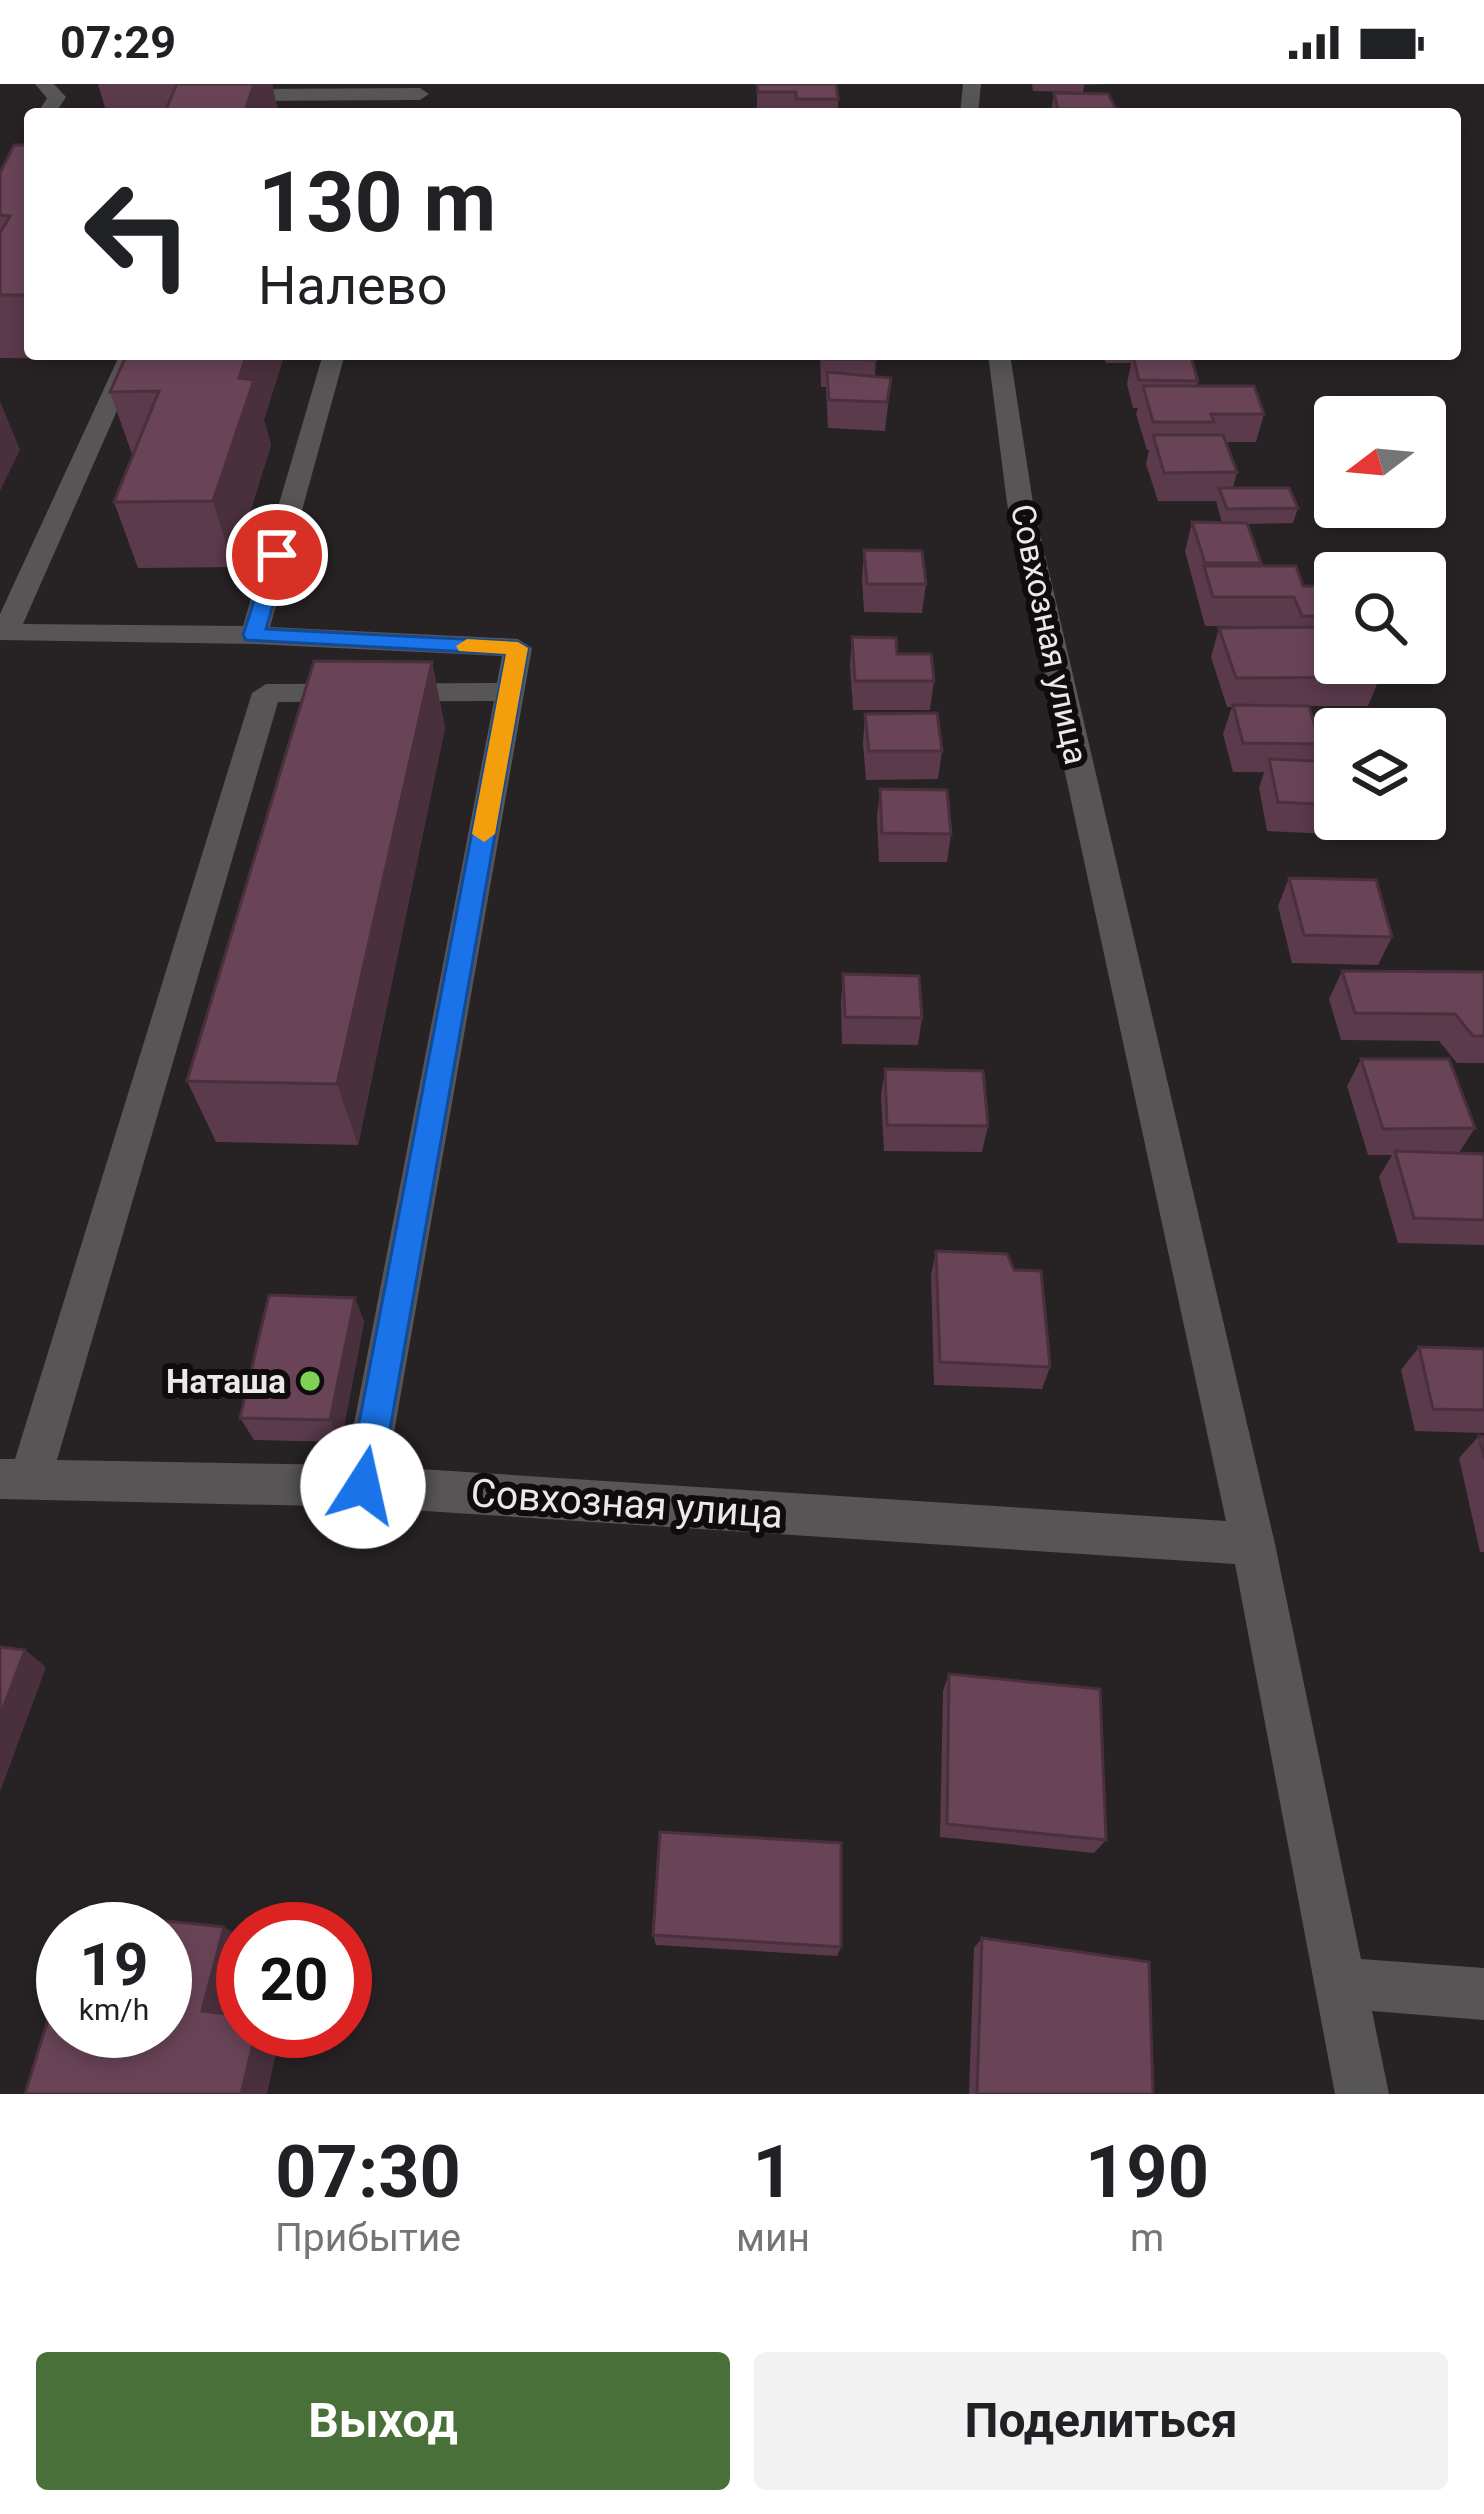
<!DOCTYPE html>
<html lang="ru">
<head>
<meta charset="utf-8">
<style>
	:root { --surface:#fff; --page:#f2f2f2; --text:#202124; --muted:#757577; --accent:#4a703a }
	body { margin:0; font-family:Roboto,sans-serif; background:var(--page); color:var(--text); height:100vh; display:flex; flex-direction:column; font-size:45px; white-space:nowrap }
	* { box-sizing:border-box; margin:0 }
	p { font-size:39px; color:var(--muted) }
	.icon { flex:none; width:66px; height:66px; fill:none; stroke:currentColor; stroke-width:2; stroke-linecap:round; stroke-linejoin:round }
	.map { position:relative; height:2010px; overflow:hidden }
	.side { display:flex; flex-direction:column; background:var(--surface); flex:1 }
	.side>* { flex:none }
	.top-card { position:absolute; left:24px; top:24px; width:1437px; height:252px; border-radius:12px; box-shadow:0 6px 18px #0003; background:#fff; color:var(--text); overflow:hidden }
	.needle { width:78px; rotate:254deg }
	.fabs { position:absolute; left:1314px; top:312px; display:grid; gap:24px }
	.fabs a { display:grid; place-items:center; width:132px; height:132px; border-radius:12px; background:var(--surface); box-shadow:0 6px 18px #0003; font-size:60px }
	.speed { position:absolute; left:36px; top:1818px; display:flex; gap:24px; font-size:60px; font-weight:700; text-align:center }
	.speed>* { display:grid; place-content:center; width:156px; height:156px; border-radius:50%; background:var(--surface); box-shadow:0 6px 18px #0003; line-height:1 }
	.speed small { font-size:30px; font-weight:400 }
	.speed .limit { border:18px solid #d22; background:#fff; color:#111 }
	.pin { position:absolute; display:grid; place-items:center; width:102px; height:102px; color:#fff; margin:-51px; border:6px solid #fff; border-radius:50%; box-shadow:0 3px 12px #0007 }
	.me { position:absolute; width:132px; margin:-66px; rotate:10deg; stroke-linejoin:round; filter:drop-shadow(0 0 9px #0008) }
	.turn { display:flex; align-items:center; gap:42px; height:252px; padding:0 36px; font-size:54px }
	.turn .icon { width:156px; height:156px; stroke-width:2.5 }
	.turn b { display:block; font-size:84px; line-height:102px }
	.eta { display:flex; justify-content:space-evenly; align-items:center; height:204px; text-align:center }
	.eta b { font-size:72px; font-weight:700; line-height:84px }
	.button { display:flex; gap:24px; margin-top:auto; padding:24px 36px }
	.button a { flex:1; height:138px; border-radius:12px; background:var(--accent); color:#fff; font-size:48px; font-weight:700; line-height:138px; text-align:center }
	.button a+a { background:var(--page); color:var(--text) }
	.status { display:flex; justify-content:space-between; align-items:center; height:84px; padding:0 60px; background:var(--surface); direction:ltr }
	.status svg { height:33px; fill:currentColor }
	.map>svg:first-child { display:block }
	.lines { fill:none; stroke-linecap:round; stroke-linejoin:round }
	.minor { fill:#585556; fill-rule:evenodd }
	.wall { fill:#5a3a4b }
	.shaded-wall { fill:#4a303d }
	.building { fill:#694457; stroke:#4a303d; stroke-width:3 }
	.route { fill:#1a73e8; stroke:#114b97; stroke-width:3 }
	.slow { fill:#f59e0b }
	.poi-dot { fill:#7dd154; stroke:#0e0c0d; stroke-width:4.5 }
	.labels { text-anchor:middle; stroke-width:12; stroke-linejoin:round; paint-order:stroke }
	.street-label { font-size:33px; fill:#ece8ea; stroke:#0e0c0d }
	.poi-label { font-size:33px; font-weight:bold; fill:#ece8ea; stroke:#0e0c0d; text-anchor:end }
	.near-street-label { font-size:39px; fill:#ece8ea; stroke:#0e0c0d }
</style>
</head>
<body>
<div class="status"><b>07:29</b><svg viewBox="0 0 49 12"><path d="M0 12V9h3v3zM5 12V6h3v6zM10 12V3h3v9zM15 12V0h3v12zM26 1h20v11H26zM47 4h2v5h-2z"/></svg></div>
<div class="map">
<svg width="1484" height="2010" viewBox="0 0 1484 2010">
	<rect width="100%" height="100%" fill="#272224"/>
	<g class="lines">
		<!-- minor -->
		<g class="minor">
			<path d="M35,0H54L66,13L55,30H37L47,14Z"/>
			<path d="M226,0H244L242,5L420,4L429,10L420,16L231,17L222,11Z"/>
			<path d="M963,0H981L978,30H960Z"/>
			<path d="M120,270H142L23,540L243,542L323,270H345L270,543L518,555L532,564L388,1383L1226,1437L1007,419L988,270H1010L1033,419L1275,1460L1361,1875L1484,1884V1936L1372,1927L1389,2010H1335L1235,1480L363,1423L0,1415V1375H15L252,609L266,600L497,599L502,572L254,560L0,556V530ZM494,617L346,1381L57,1376L278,618Z"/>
		</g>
	</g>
	<!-- wall -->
	<g class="wall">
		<path d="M98,0H272L278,27L340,26V30H164L165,26L106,27Z"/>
		<path d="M757,0L838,15V30H757Z"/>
		<path d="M1032,0H1107L1084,1L1083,8L1033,7Z"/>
		<path d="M1054,9L1116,25L1115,30H1051Z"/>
		<path d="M30,61V270H88L85,275L0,274V89Z"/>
		<path d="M127,270L264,336L271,361L233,483L138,484L114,418L133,373L110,308Z"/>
		<path d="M820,270H876L875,292L891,294L885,347L828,344L826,303H821Z"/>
		<path d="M1103,270H1190L1198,297L1197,302L1264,330L1256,358H1226L1237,388L1233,404L1298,424L1293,439L1247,440L1261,479L1260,482L1303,502H1335V579L1380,593L1368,622H1309L1320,660L1313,677L1335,678V735H1360L1353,751L1267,747L1259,704L1264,688H1233L1223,650L1232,623H1227L1211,573L1219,544L1285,543L1205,542L1185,467L1192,438L1222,439L1216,417H1158L1146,380L1149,366H1147L1136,330L1138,324H1133L1127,300L1131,279H1106Z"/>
		<path d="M864,466L926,500L922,529L864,528L862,495Z"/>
		<path d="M852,553L897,570L934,597L930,626H853L850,582Z"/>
		<path d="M432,578L445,644L358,1061L216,1058L187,997Z"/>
		<path d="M865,630L942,667L938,695L866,696L863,659Z"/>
		<path d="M880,705L951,750L947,778H879L877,734Z"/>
		<path d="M1289,794L1392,853L1378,881L1292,879L1278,822Z"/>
		<path d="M1342,887L1484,888V979H1457L1439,957L1341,956L1329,915Z"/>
		<path d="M843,890L922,934L918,961L842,960L841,918Z"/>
		<path d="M1361,975L1475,1044L1459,1069L1484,1070V1161L1398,1159L1379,1093L1392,1071H1368L1347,1002Z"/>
		<path d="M885,985L988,1042L982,1068L884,1067L881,1012Z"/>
		<path d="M936,1167L1050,1283L1042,1305L934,1301L931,1191Z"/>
		<path d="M355,1214L364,1238L341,1358L254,1356L240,1334Z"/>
		<path d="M1419,1263L1484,1265V1349L1415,1347L1401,1286Z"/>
		<path d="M1479,1352L1484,1353V1468H1480L1459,1374Z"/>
		<path d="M949,1590L1106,1756L1094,1769L940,1753L943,1607Z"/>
		<path d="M653,1851L841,1863L837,1872L656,1861Z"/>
		<path d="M982,1854L1153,2010H969L974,1864Z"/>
	</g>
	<!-- shaded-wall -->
	<g class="shaded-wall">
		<path d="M254,0H272L278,27L277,30H244Z"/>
		<path d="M247,270H285L264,336L271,361L233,483L213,417L239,294Z"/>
		<path d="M0,317L20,366L0,407Z"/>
		<path d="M432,578L445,644L358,1061L337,1000Z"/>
		<path d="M355,1214L364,1238L341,1358L330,1336Z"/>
		<path d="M25,1566L46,1583L0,1708V1632Z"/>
		<path d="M224,1843L243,1854V1877L228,1938L202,1927Z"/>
		<path d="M256,1947H281L267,2010H241Z"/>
	</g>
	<!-- building -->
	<g class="building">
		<path d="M177,0H254L244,30H164Z"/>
		<path d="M757,0H836L838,15H796V8H758Z"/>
		<path d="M1054,9L1108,10L1116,25H1058Z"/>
		<path d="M340,26L339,30H255L256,27Z"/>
		<path d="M14,61H30V211H0V149L10,132L0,131V89Z"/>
		<path d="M127,270H247L239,294L254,296L213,417L114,418L159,307L110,308Z"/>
		<path d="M822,270H876V276L822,275Z"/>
		<path d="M1147,270H1190L1198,297L1139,296L1133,272L1148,273Z"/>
		<path d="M827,288L891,294L887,318L829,316Z"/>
		<path d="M1143,302H1254L1264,330H1211L1214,338H1153Z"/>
		<path d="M1153,351H1223L1237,388L1164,389Z"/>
		<path d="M1219,404H1289L1298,424L1227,425Z"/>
		<path d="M1192,438L1247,439L1261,479H1205Z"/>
		<path d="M864,466L922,467L926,500H867Z"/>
		<path d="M1204,482H1296L1303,502H1335V533L1302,532L1294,513H1213Z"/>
		<path d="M1335,543V579H1374L1380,593L1236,594L1219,544Z"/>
		<path d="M852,553L896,554L897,570H931L934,597H855Z"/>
		<path d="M314,577L432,578L337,1000L187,997Z"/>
		<path d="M1233,621L1309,622L1320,660L1243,659Z"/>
		<path d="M937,629L942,667H869L865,630Z"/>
		<path d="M1269,675L1335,678V721L1278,718Z"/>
		<path d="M880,705L947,706L951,750L882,749Z"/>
		<path d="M1289,794L1376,796L1392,853L1304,851Z"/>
		<path d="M1342,887L1484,888V952H1473L1455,930L1355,929Z"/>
		<path d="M843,890L919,892L922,934L845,933Z"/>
		<path d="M1361,975H1449L1475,1044L1383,1045Z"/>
		<path d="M885,985L983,987L988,1042L887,1041Z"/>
		<path d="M1395,1067L1484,1070V1136L1414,1134Z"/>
		<path d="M936,1167L1007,1170L1014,1186L1041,1187L1050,1283L940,1278Z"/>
		<path d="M269,1211L355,1214L330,1336L240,1334Z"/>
		<path d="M1419,1263L1484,1265V1326L1433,1325Z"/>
		<path d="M1479,1352L1484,1353V1375Z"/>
		<path d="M0,1563L25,1566L0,1632Z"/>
		<path d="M949,1590L1100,1605L1106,1756L947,1740Z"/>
		<path d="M660,1748L841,1759V1863L653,1851Z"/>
		<path d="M81,1828L224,1843L202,1927L243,1932V1947H256L241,2010H25L63,1887V1947H165V1845H76Z"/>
		<path d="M982,1854L1149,1878L1153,2010H977Z"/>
	</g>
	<!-- route -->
	<path class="route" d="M270,467L287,471L266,545L518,558L528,564L380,1402L375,1413L363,1417L352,1413L347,1402L506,570L246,556L243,551Z"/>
	<!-- slow -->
	<path class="slow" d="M467,555L518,558L528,564L495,750L484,758L472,750L506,570L459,567L456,562Z"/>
	<!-- markers -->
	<circle class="poi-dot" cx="310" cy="1297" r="12"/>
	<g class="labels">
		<!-- street labels -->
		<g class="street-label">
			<text transform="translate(1050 550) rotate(78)" y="12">Совхозная улица</text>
		</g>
		<!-- poi labels -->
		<g class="poi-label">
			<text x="286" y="1309">Наташа</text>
		</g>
		<!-- near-street labels -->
		<g class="near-street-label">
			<text transform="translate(627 1419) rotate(4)" y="14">Совхозная улица</text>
		</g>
	</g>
</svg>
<div class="fabs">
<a><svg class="needle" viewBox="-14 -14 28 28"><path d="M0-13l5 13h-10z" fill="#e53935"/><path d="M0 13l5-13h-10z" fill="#757577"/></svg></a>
<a><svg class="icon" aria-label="search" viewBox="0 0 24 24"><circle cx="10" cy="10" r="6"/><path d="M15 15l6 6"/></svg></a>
<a><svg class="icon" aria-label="layers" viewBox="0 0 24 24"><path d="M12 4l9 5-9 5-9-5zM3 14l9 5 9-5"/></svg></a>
</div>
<div class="speed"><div>19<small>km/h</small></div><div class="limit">20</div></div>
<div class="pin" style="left:277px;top:471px;background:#d93025"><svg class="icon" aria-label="arrive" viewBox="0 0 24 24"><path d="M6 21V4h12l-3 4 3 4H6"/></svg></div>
<svg class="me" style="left:363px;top:1402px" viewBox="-20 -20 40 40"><circle r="19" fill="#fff"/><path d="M0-13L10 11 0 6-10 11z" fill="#1a73e8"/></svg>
<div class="top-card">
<div class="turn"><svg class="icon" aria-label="left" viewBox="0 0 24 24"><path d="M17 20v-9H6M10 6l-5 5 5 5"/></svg><div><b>130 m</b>Налево</div></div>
</div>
</div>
<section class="side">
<div class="eta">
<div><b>07:30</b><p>Прибытие</p></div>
<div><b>1</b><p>мин</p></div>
<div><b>190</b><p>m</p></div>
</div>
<div class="button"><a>Выход</a><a>Поделиться</a></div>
</section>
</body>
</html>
